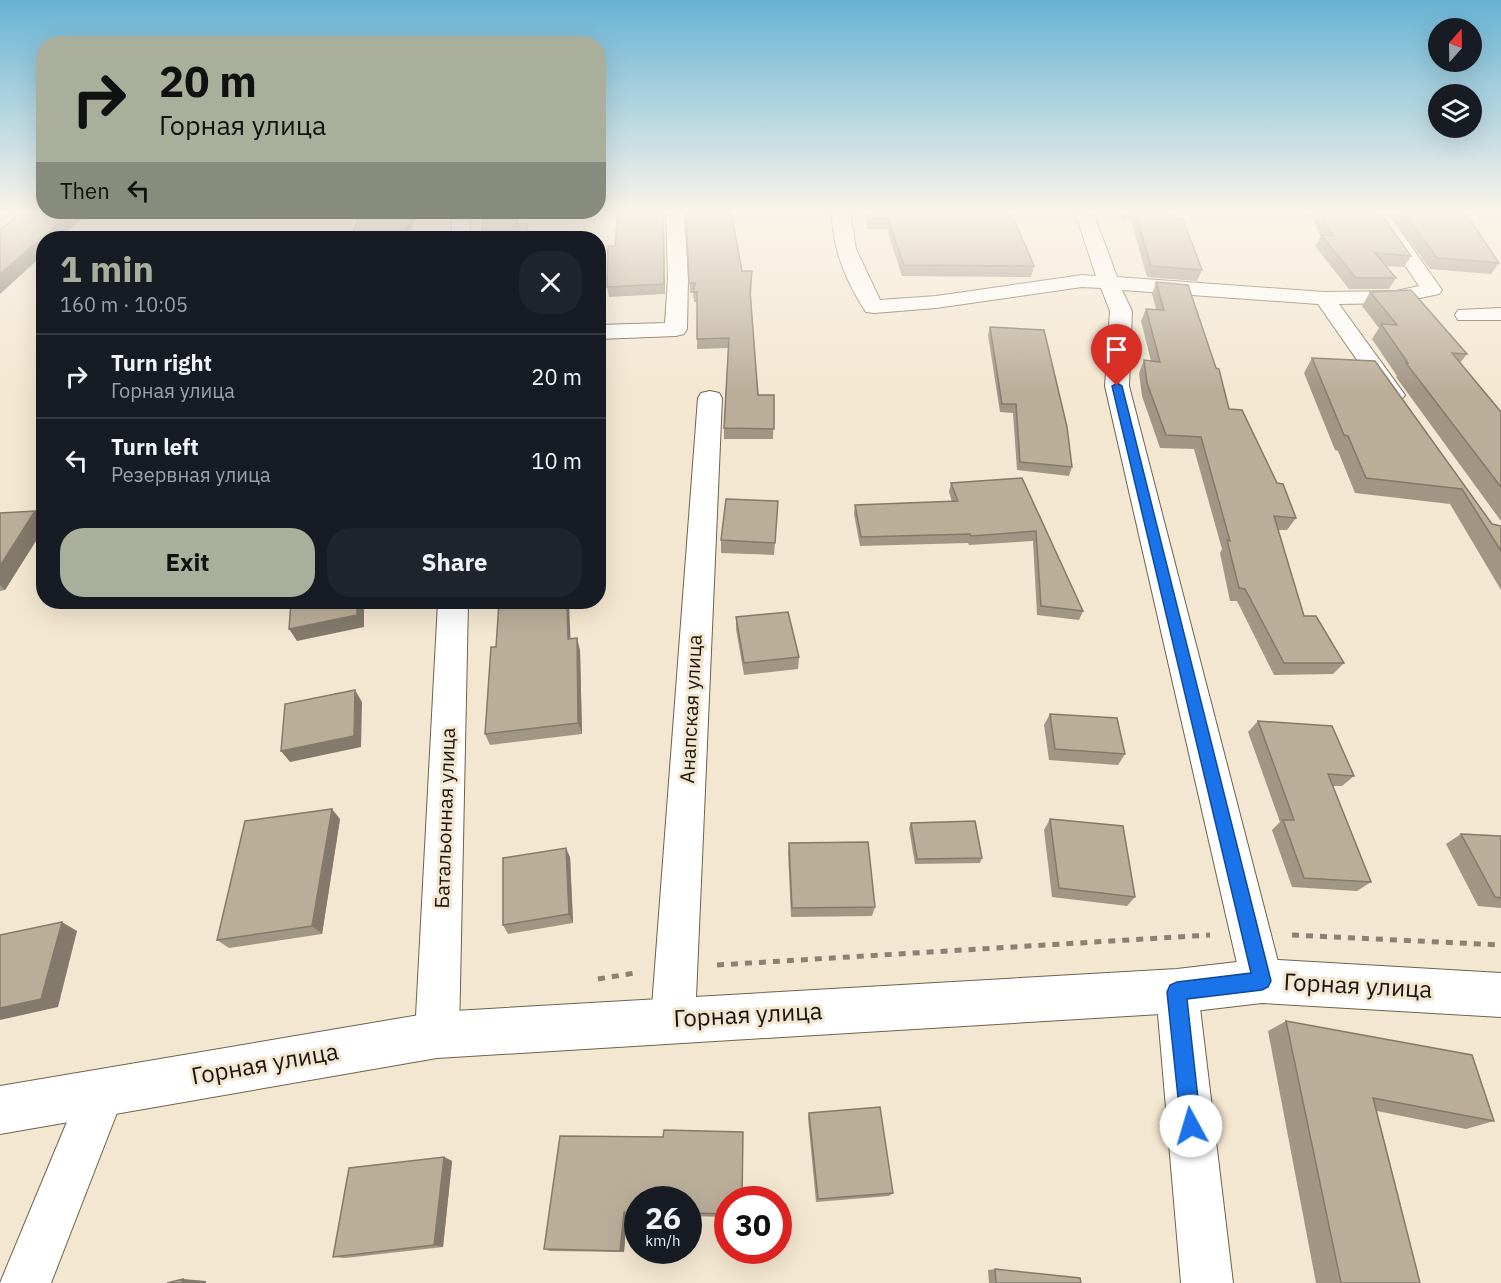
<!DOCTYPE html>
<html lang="en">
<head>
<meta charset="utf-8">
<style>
	:root { --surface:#171b24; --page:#20242c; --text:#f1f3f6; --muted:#9ea1a6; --line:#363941; --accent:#aaaf9b }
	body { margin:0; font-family:"IBM Plex Sans",sans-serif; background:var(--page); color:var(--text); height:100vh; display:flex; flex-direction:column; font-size:22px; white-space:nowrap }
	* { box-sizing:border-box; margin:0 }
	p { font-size:20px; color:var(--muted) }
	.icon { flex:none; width:33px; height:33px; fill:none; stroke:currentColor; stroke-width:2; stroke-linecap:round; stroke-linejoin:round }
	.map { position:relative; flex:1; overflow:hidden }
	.details { position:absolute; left:36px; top:231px; width:570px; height:378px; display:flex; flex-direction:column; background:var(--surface); border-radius:24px; box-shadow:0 6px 24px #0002 }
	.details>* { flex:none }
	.top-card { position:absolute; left:36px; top:36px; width:570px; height:183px; border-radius:24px; box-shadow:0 6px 24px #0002; background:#aaaf9b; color:#111; overflow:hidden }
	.needle { width:39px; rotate:20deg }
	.controls { position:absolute; left:1428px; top:18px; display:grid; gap:12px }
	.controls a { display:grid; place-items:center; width:54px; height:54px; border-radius:50%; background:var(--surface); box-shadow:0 6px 24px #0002; font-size:30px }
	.speed { position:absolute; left:624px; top:1186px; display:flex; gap:12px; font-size:30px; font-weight:700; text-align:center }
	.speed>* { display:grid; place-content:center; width:78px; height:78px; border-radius:50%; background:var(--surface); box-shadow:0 6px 24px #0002; line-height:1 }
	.speed small { font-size:15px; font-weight:400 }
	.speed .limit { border:9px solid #d22; background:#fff; color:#111 }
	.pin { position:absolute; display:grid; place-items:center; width:51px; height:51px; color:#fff; margin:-62px -26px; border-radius:50% 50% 50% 0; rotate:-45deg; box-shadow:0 0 6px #0007 }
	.pin .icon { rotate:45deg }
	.me { position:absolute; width:66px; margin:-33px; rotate:354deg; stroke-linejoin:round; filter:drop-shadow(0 0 4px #0008) }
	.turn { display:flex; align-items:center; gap:21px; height:126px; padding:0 24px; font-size:27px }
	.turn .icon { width:78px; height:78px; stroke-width:2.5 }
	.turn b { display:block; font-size:42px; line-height:51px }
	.then { display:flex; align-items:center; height:57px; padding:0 24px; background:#0003; gap:12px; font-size:22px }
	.round { display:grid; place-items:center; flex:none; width:63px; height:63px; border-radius:24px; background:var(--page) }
	.summary { display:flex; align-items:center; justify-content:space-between; height:102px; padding:0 24px }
	h1 { font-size:36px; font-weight:800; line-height:45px; color:var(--accent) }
	.primary-button { display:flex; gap:12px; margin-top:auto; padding:12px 24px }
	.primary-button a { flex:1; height:69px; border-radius:24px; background:var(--accent); color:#111; font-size:24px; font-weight:800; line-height:69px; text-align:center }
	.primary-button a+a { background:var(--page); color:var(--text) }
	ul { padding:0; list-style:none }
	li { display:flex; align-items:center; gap:18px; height:84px; padding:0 24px; border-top:2px solid var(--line) }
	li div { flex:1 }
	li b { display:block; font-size:22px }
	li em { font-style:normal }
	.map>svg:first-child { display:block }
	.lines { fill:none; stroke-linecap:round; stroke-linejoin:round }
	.minor-casing { stroke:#6d624e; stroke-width:2 }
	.secondary-casing { stroke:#6d624e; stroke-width:2 }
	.path { stroke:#8a8172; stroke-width:5; stroke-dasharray:7 7; stroke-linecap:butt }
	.minor { fill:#fff; fill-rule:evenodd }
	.secondary { fill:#fff; fill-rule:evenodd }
	.wall { fill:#a19684 }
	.shaded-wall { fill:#837a6b }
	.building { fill:#bbae99; stroke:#837a6b; stroke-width:1.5 }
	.route { fill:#1a73e8; stroke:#114b97; stroke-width:1.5 }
	.labels { text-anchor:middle; stroke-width:6; stroke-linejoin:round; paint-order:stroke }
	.street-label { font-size:20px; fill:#1a160e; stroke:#f4e7d1 }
	.near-street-label { font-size:24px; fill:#1a160e; stroke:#f4e7d1 }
</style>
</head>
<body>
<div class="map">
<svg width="1501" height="1283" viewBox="0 0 1501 1283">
	<rect width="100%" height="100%" fill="#f4e7d1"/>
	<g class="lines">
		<defs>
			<g id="minor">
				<path d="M0,212H10L7,216L0,218Z"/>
				<path d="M451,212H469L470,238H452Z"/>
				<path d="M666,212H684L688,278L687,329L684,334L676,336L598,339V325L665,323L668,278Z"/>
				<path d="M832,212H850L856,249L880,300L936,296L1082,275L1096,276L1075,212H1093L1117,277L1324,292L1396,291L1419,286L1369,212H1387L1442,290L1439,294L1396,303L1339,304L1405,395L1401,400L1393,402L1385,400L1318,304L1122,290L1132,311L1129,386L1283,981L1277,996L1262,1002L1247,996L1241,981L1105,386L1110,311L1101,288L1082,287L936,308L874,313L866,312C846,282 832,248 832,212Z"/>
				<path d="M1501,308V320H1458L1455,315L1458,310Z"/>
				<path d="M710,391L719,393L722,398L695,1020L688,1035L673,1042L658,1035L651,1020L698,398L701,393Z"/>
				<path d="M438,602H468L459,1035L452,1050L437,1057L422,1050L415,1035Z"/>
				<path d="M1177,970L1192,976L1198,991L1233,1283H1181L1156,991L1162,976Z"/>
				<path d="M102,1069L118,1076L125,1092L51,1283H0L86,1076Z"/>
			</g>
			<path id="secondary" d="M1262,959L1501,973V1017L1262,1003L1177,1013L437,1058L0,1134V1086L437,1012L1177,969Z"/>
		</defs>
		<!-- minor casing -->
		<use href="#minor" class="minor-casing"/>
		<!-- secondary casing -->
		<use href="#secondary" class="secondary-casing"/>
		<!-- path -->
		<g class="path">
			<path d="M1292,935L1501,945"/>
			<path d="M717,965L1210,935"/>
			<path d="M598,979L635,973"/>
		</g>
		<!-- minor -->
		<use href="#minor" class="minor"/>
		<!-- secondary -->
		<use href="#secondary" class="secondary"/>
	</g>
	<!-- wall -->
	<g class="wall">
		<path d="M664,212L665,294L609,297L607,287L615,246Z"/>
		<path d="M686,212L752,281L751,296L758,395H774L773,439H724V428L728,348L697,349V302H694L693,293H690Z"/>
		<path d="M866,212H1011L1034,266L1031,277L902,276L887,229H867Z"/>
		<path d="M1120,212H1172L1202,270L1197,281L1147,277L1131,220H1123Z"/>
		<path d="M1308,212H1380L1411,256L1404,267L1386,266L1396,278L1389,289H1349L1315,246L1321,236Z"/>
		<path d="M1388,212H1465L1499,263L1491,274L1430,269Z"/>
		<path d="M1156,282L1229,409L1277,483L1296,518L1287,530H1278L1304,616L1344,663L1333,674L1274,675L1237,601H1230L1220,553L1222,549L1194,449L1160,448L1142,396L1139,373L1144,360L1151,361L1141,321L1146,309H1156L1152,294Z"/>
		<path d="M1370,292L1467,354L1460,363L1501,412V521L1396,377L1397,376L1372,339L1379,328L1362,306Z"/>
		<path d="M990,327L1072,467L1069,476L1017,470L1013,413L1000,412L988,335Z"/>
		<path d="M1312,358L1375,361L1492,524L1501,526V590L1450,504L1355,493L1338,451L1335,450L1304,373Z"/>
		<path d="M1022,478L1083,611L1079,620L1037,615L1033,541L969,545L968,543L860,546L854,514L855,505L952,502L949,492L951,483Z"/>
		<path d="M35,511L44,520V528L5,590L0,591V513Z"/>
		<path d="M777,514L774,555L721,553V540Z"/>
		<path d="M736,617L799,657L798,669L744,675L736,629Z"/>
		<path d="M570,639L580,650L582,734L490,745L485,734L496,647Z"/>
		<path d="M1050,714L1125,754L1118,765L1049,760L1044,725Z"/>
		<path d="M1258,721L1354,776L1342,786H1332L1371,882L1357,891L1292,887L1272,830L1280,822L1248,732Z"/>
		<path d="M340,819L322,934L229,948L217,940Z"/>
		<path d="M1050,819L1135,897L1127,906L1052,897L1044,830Z"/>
		<path d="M911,823L982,858L980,863L915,864L909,828Z"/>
		<path d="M1461,834L1501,836V908L1478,906L1446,844Z"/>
		<path d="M789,843L875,907L872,916L791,917L788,853Z"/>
		<path d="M570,857L573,923L508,934L503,925Z"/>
		<path d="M1286,1021L1494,1121L1466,1129L1377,1111L1420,1283H1316L1268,1031Z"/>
		<path d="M809,1113L893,1193L889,1196L816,1202L808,1118Z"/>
		<path d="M560,1136L728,1200V1217L688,1216V1200H638V1215H627L624,1252L550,1251L544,1249Z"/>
		<path d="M444,1157L452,1161L443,1247L345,1258L333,1257Z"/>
		<path d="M995,1269L1081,1283H989L988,1270Z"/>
	</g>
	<!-- shaded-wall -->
	<g class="shaded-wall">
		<path d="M71,212H90L60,238H44V254L0,294V274Z"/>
		<path d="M412,212H418L409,236L410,238H405L404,234Z"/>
		<path d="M516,212H519L518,235L516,224Z"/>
		<path d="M663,212H664L665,294L664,284Z"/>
		<path d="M527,223L529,234V238H527Z"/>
		<path d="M35,511L44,520V528L5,590L0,585V566Z"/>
		<path d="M357,602H364V627L297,641L289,629Z"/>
		<path d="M567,602H569L571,651L568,639Z"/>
		<path d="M577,638L580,650L582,734L578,723Z"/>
		<path d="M355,690L362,702L361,747L290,762L281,751Z"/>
		<path d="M332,809L340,819L322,934L312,926Z"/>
		<path d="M566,848L570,857L573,923L569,914Z"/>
		<path d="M62,922L77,931L58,1007L0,1020V1008Z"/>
		<path d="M444,1157L452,1161L443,1247L434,1245Z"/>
		<path d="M624,1212L627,1215L624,1252L620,1251Z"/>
		<path d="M183,1279L206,1281V1283H182Z"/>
	</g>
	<!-- building -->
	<g class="building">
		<path d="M22,212H71L0,274V230Z"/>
		<path d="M361,212H412L404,234L408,233L407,238H351Z"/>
		<path d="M481,212H516V224L527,223V238H482L483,214H481Z"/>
		<path d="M618,212H663L664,284L607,287L608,246H615Z"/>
		<path d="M686,212H731L742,271H752L750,291L758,395H774V429L724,428L729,338L697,339V292H693L695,283H689Z"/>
		<path d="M868,212H1011L1034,266L904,265L888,219L868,218Z"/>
		<path d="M1135,212H1172L1174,218L1183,219L1202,270L1151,266Z"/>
		<path d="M1319,212H1380L1411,256L1375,253L1396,278H1356L1321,235L1333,236Z"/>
		<path d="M1403,212H1465L1499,263L1437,258Z"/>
		<path d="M1156,282L1188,285L1216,368L1219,369L1229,409L1242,410L1277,483L1283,484L1296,518L1274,516L1304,616H1316L1344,663H1284L1245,589L1239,588L1227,540L1230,541L1201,437L1166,435L1147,383L1144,360L1160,362L1146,309L1164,310Z"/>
		<path d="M1411,290L1467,354L1452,353L1501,412V487L1406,363H1408L1381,324L1397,325L1370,292Z"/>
		<path d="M990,327L1044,330L1067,427L1072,467L1020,462L1016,404H1002Z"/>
		<path d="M1312,358L1375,361L1492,524L1501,526V551L1462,489L1366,478L1348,436L1344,435Z"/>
		<path d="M1022,478L1083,611L1041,606L1036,531L971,536L970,534L861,537L855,505L958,501L951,483Z"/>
		<path d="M726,499L778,501L775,543L721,540Z"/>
		<path d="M35,511L0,566V513Z"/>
		<path d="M291,602H357V615L289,629Z"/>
		<path d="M499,602H567L568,639L577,638L578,723L485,734L491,647H496Z"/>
		<path d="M788,612L799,657L744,663L736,617Z"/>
		<path d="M355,690L354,736L281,751L285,704Z"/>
		<path d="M1050,714L1117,718L1125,754L1055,749Z"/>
		<path d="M1258,721L1332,726L1354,776L1328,774L1371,882L1304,878L1283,820H1294Z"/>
		<path d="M332,809L312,926L217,940L245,821Z"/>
		<path d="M1050,819L1123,826L1135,897L1059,888Z"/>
		<path d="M975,821L982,858L917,859L911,823Z"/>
		<path d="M1461,834L1501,836V898L1495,897Z"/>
		<path d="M868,842L875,907L792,908L789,843Z"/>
		<path d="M566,848L569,914L503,925V858Z"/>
		<path d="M62,922L41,999L0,1008V935Z"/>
		<path d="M1286,1021L1472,1055L1494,1121L1373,1098L1420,1283H1341Z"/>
		<path d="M880,1107L893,1193L818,1199L809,1113Z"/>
		<path d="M664,1130L743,1132L742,1200H728V1214L688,1213V1200H638V1213L624,1212L620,1251L544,1249L560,1136L663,1137Z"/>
		<path d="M444,1157L434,1245L333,1257L349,1168Z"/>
		<path d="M995,1269L1080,1278L1081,1283H996Z"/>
		<path d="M183,1279L182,1283H167Z"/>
	</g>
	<!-- sky -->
	<linearGradient id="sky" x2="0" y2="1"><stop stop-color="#67b3d4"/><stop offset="0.54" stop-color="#faf4ea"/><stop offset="1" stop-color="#faf4ea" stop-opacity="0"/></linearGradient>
	<rect width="1501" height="391" fill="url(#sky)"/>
	<!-- route -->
	<path class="route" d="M1117,383L1122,386L1271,981L1268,987L1262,990L1187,999L1201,1126L1198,1133L1191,1136L1184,1133L1181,1126L1167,992L1170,985L1177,982L1251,973L1112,386Z"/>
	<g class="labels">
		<!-- street labels -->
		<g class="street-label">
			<text transform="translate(691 709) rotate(-87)" y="7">Анапская улица</text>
			<text transform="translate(445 818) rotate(-88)" y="7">Батальонная улица</text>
		</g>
		<!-- near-street labels -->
		<g class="near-street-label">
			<text transform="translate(1358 986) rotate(3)" y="8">Горная улица</text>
			<text transform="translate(748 1015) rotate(-3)" y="8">Горная улица</text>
			<text transform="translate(265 1064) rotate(-10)" y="8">Горная улица</text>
		</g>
	</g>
</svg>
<div class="controls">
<a><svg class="needle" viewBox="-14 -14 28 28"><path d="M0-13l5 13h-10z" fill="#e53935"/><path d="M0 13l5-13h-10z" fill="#9ea1a6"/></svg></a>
<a><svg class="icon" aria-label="layers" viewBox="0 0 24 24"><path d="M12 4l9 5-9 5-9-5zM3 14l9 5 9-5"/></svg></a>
</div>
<div class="speed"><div>26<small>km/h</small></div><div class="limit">30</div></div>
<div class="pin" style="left:1117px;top:386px;background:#d93025"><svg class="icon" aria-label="arrive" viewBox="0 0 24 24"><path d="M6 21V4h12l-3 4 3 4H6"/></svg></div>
<svg class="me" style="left:1191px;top:1126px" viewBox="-20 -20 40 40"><circle r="19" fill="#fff"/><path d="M0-13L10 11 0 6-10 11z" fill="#1a73e8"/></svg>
<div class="top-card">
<div class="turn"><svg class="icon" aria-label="right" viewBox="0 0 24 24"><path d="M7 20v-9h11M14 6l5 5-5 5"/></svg><div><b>20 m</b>Горная улица</div></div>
<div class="then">Then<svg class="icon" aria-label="left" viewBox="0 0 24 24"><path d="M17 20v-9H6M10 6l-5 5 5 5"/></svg></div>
</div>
<section class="details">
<div class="summary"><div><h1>1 min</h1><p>160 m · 10:05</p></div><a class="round"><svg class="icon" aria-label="close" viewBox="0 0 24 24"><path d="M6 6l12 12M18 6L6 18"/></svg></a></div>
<ul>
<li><svg class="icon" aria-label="right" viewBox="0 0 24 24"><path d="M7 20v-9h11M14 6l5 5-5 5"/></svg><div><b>Turn right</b><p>Горная улица</p></div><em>20 m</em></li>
<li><svg class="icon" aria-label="left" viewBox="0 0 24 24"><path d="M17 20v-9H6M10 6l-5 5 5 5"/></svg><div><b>Turn left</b><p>Резервная улица</p></div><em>10 m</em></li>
</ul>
<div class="primary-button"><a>Exit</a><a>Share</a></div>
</section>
</div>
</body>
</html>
